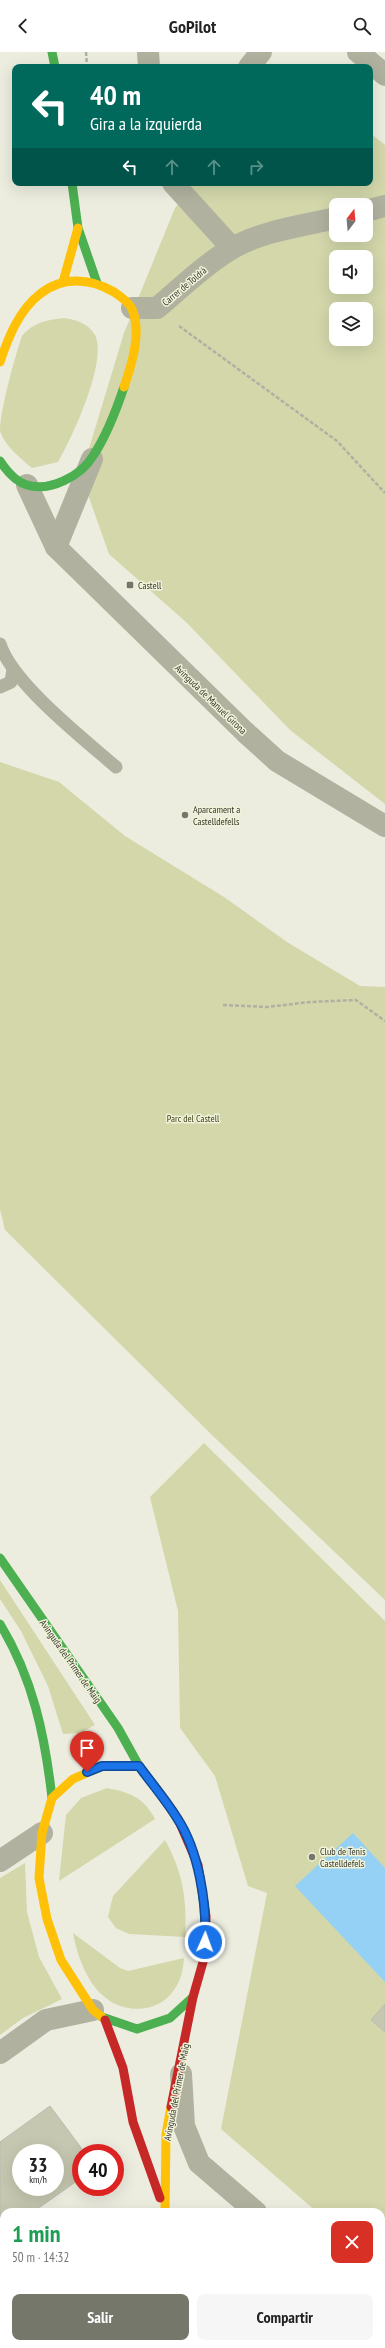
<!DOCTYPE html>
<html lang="es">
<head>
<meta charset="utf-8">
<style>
	:root { --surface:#fff; --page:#f6f6f6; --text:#222; --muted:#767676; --accent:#76776b }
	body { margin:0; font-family:"PT Sans Narrow",sans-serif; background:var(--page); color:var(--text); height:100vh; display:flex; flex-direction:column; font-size:15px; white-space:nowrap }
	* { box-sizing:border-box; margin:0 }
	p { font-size:13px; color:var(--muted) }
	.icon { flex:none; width:22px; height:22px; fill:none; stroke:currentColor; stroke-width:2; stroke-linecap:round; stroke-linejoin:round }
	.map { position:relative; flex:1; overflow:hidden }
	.details { position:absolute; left:0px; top:2156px; width:385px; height:140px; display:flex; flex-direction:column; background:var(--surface); border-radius:12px 12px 0 0; box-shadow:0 4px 16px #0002 }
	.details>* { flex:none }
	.top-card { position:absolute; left:12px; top:12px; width:361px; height:122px; border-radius:8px; box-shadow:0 4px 16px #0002; background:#00695c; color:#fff; overflow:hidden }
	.needle { width:26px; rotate:16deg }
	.buttons { position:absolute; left:329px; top:146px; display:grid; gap:8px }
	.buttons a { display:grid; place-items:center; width:44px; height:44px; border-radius:8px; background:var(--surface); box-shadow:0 4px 16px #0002; font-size:20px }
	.speed { position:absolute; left:12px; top:2092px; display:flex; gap:8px; font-size:20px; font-weight:700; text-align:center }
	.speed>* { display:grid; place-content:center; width:52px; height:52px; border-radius:50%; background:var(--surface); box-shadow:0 4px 16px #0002; line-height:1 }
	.speed small { font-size:10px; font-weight:400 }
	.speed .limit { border:6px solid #d22; background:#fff; color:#111 }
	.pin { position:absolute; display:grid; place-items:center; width:34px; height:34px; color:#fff; margin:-41px -17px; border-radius:50% 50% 50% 0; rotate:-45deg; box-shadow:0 0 4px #0007 }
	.pin .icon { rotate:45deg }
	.me { position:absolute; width:44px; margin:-22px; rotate:2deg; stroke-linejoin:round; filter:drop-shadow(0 0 3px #0008) }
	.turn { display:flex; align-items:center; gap:14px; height:84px; padding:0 12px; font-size:18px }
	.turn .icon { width:52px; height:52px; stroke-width:2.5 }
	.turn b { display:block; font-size:28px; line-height:34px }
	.lanes { display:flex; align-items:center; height:38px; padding:0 12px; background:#0003; justify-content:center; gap:20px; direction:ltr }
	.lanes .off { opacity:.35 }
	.round { display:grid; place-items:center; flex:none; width:42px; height:42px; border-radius:8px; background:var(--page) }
	.overview { display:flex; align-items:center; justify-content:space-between; height:68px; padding:0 12px }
	h1 { font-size:24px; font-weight:600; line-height:30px; color:#1e9e55 }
	.button { display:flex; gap:8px; margin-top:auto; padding:8px 12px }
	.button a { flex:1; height:46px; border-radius:8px; background:var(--accent); color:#fff; font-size:16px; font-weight:600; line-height:46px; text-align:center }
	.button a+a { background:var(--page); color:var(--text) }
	header { display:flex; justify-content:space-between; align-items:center; height:52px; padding:0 12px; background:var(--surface); font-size:18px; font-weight:600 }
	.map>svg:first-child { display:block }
	.green { fill:#d3d7aa; fill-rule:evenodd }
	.water { fill:#94d1f4 }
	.building { fill:#c6c7b0; stroke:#babcb1; fill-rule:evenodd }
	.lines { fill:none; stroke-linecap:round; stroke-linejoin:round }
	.path { stroke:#afb1a2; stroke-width:2.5; stroke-dasharray:4 2; stroke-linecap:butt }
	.lane { stroke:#b0b19e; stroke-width:13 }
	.street { stroke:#b0b19e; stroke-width:22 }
	.fast { stroke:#4caf50; stroke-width:9 }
	.slow { stroke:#ffc107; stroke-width:9 }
	.jam { stroke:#c62828; stroke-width:9 }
	.route-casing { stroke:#114b97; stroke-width:10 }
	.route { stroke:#1a73e8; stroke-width:7 }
	.poi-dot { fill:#76776b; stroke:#f0f3d9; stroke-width:1.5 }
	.labels { text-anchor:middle; stroke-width:3; stroke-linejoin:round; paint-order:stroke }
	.street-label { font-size:10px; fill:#36372d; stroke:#f0f3d9 }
	.poi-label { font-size:10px; fill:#36372d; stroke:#f0f3d9; text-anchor:start }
	.park-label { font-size:10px; fill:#3d4019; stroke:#f0f3d9 }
</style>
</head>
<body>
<header><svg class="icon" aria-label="back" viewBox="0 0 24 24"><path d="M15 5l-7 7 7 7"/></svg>GoPilot<svg class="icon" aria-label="search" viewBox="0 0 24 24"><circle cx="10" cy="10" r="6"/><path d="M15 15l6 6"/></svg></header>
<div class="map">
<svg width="385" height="2296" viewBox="0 0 385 2296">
	<rect width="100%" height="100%" fill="#eceddf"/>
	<!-- green -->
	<g class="green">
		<path d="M370,81L385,93V752L290,678L187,571L109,502L81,423L124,281L175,156L194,131H370ZM336,153H366V183H336ZM336,205H366V235H336ZM336,257H366V287H336Z"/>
		<path d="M64,266C76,268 88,271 95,283C108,309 72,386 58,410L32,416C20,406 5,394 0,379C0,359 15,304 22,284C34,270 47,268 64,266Z"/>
		<path d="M0,710L59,730L125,784L224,845L287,890L360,934L385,935V1548L213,1384L5,1178L0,1157Z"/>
		<path d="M204,1391L385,1569V2229L381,2225V2160H317L221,2077L267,1841L248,1834L215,1724L180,1676L178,1559L150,1445Z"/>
		<path d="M0,1528L95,1673L80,1681L63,1682L48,1634L21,1579L0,1547Z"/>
		<path d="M107,1736C131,1741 143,1745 155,1767L59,1829L66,1763L81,1746Z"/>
		<path d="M165,1788C183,1821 187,1847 185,1885L129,1882L116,1876L108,1865L113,1844Z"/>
		<path d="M25,1811L27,1860L39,1905L62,1947L23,1966L0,1983V1826Z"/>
		<path d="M73,1881L120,1916L128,1919L184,1906C183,1918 181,1928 174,1938C159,1961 125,1962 106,1946C87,1932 77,1903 73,1881Z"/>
	</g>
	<!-- water -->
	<path class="water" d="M353,1781L385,1816V1930L295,1834Z"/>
	<!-- building -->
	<g class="building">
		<path d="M385,1952V1980L371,1968Z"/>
		<path d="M50,2054L85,2101H81V2126L33,2160H4V2181L0,2184V2090ZM21,2101H55V2135H21Z"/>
		<path d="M0,2235L4,2241V2292H41L44,2296H0Z"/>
		<path d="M248,2292H366L371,2296H249Z"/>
	</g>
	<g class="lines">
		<!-- path -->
		<g class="path">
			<path d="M86,0L87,15"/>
			<path d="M179,274L337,389L385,441"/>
			<path d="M223,953L267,955L310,950L356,948L385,969"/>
		</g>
		<!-- lane -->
		<g class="lane">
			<path d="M0,592C12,631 85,688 116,715"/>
			<path d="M0,635L11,630L13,617"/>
		</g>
		<!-- street -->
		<g class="street">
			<path d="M148,0L149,15"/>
			<path d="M358,0L385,23"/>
			<path d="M249,15L261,0"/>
			<path d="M173,131L232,196"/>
			<path d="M366,159L385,154"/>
			<path d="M132,256H157C181,236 204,213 231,197C261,179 302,174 336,166"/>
			<path d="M27,433L56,495L245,680L277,709L385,774"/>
			<path d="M56,495L92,407"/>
			<path d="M0,1809L42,1781"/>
			<path d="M0,2001L46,1968L93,1958"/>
			<path d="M181,2022L184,2074L199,2111L256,2160"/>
			<path d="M381,2268L385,2271"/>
			<path d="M192,2292L193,2296"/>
		</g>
		<!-- fast -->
		<g class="fast">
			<path d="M52,0L55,15"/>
			<path d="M72,131L78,176L97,231"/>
			<path d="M0,409C6,418 16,430 27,433C50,440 81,424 93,404C107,383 116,359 124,335"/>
			<path d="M0,1506L118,1676L139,1714L156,1736"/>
			<path d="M0,1572C33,1626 45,1684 52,1746"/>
			<path d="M102,1965L137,1977L170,1966L193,1945"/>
		</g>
		<!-- slow -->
		<g class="slow">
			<path d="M63,230L78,176"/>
			<path d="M0,310C8,286 19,258 40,242C62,224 90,226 114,240C120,244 129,250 132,257C142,280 132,312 124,335"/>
			<path d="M102,1965L93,1958L61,1908L47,1867L39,1826L42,1781L52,1746L73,1727L102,1714H139"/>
			<path d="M165,2160L166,2082L171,2055"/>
		</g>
		<!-- jam -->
		<g class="jam">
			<path d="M156,1736L178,1767L198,1813L206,1864L205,1903L193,1945L171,2055"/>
			<path d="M105,1968L123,2016L133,2070L160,2146"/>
		</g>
	</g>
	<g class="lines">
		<defs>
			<path id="route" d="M87,1720L102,1714H139C152,1732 166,1748 177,1766C199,1799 207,1852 205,1890"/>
		</defs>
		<!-- route casing -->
		<use href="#route" class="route-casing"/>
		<!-- route -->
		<use href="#route" class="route"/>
	</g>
	<!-- markers -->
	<g class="poi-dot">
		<rect x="126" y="529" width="8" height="8" rx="2"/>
		<circle cx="185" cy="763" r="4"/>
		<circle cx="312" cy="1805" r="4"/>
	</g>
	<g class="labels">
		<!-- street labels -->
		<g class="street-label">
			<text transform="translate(184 234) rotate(-40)" y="4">Carrer de Toldrà</text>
			<text transform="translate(211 647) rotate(44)" y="4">Avinguda de Manuel Girona</text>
			<text transform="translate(71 1609) rotate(55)" y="4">Avinguda del Primer de Maig</text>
			<text transform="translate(176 2040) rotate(-79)" y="4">Avinguda del Primer de Maig</text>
		</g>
		<!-- poi labels -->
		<g class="poi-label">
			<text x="138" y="537">Castell</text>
			<text x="193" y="761">Aparcament a<tspan x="193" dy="12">Castelldefells</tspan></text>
			<text x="320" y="1803">Club de Tenis<tspan x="320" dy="12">Castelldefels</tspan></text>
		</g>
		<!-- park labels -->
		<g class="park-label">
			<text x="193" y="1070">Parc del Castell</text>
		</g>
	</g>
</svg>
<div class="buttons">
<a><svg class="needle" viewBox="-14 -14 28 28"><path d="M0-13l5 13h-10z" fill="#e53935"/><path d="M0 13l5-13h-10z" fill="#767676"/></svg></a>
<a><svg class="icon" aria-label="sound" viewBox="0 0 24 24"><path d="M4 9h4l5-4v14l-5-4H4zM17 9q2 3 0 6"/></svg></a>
<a><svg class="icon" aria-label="layers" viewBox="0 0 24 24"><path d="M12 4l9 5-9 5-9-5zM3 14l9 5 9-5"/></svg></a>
</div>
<div class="speed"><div>33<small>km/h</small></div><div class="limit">40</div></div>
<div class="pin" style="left:87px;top:1720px;background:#d93025"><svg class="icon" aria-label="arrive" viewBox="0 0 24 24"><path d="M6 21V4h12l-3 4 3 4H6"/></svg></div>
<svg class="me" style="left:205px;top:1890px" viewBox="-20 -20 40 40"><circle r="17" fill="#1a73e8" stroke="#fff" stroke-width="3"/><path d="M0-11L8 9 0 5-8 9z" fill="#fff"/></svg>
<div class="top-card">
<div class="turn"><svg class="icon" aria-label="left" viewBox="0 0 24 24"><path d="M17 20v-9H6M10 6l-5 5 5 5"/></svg><div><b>40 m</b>Gira a la izquierda</div></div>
<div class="lanes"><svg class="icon" aria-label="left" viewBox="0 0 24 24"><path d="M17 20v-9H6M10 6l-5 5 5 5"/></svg><svg class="icon off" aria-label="ahead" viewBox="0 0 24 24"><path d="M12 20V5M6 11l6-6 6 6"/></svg><svg class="icon off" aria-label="ahead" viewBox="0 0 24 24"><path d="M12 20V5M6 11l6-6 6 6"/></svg><svg class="icon off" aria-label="right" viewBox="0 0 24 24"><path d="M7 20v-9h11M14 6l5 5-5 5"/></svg></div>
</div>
<section class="details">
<div class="overview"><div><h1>1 min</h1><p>50 m · 14:32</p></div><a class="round" style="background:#d93025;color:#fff"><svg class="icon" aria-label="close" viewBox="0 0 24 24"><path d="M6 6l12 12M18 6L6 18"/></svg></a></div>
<div class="button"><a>Salir</a><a>Compartir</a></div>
</section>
</div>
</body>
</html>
